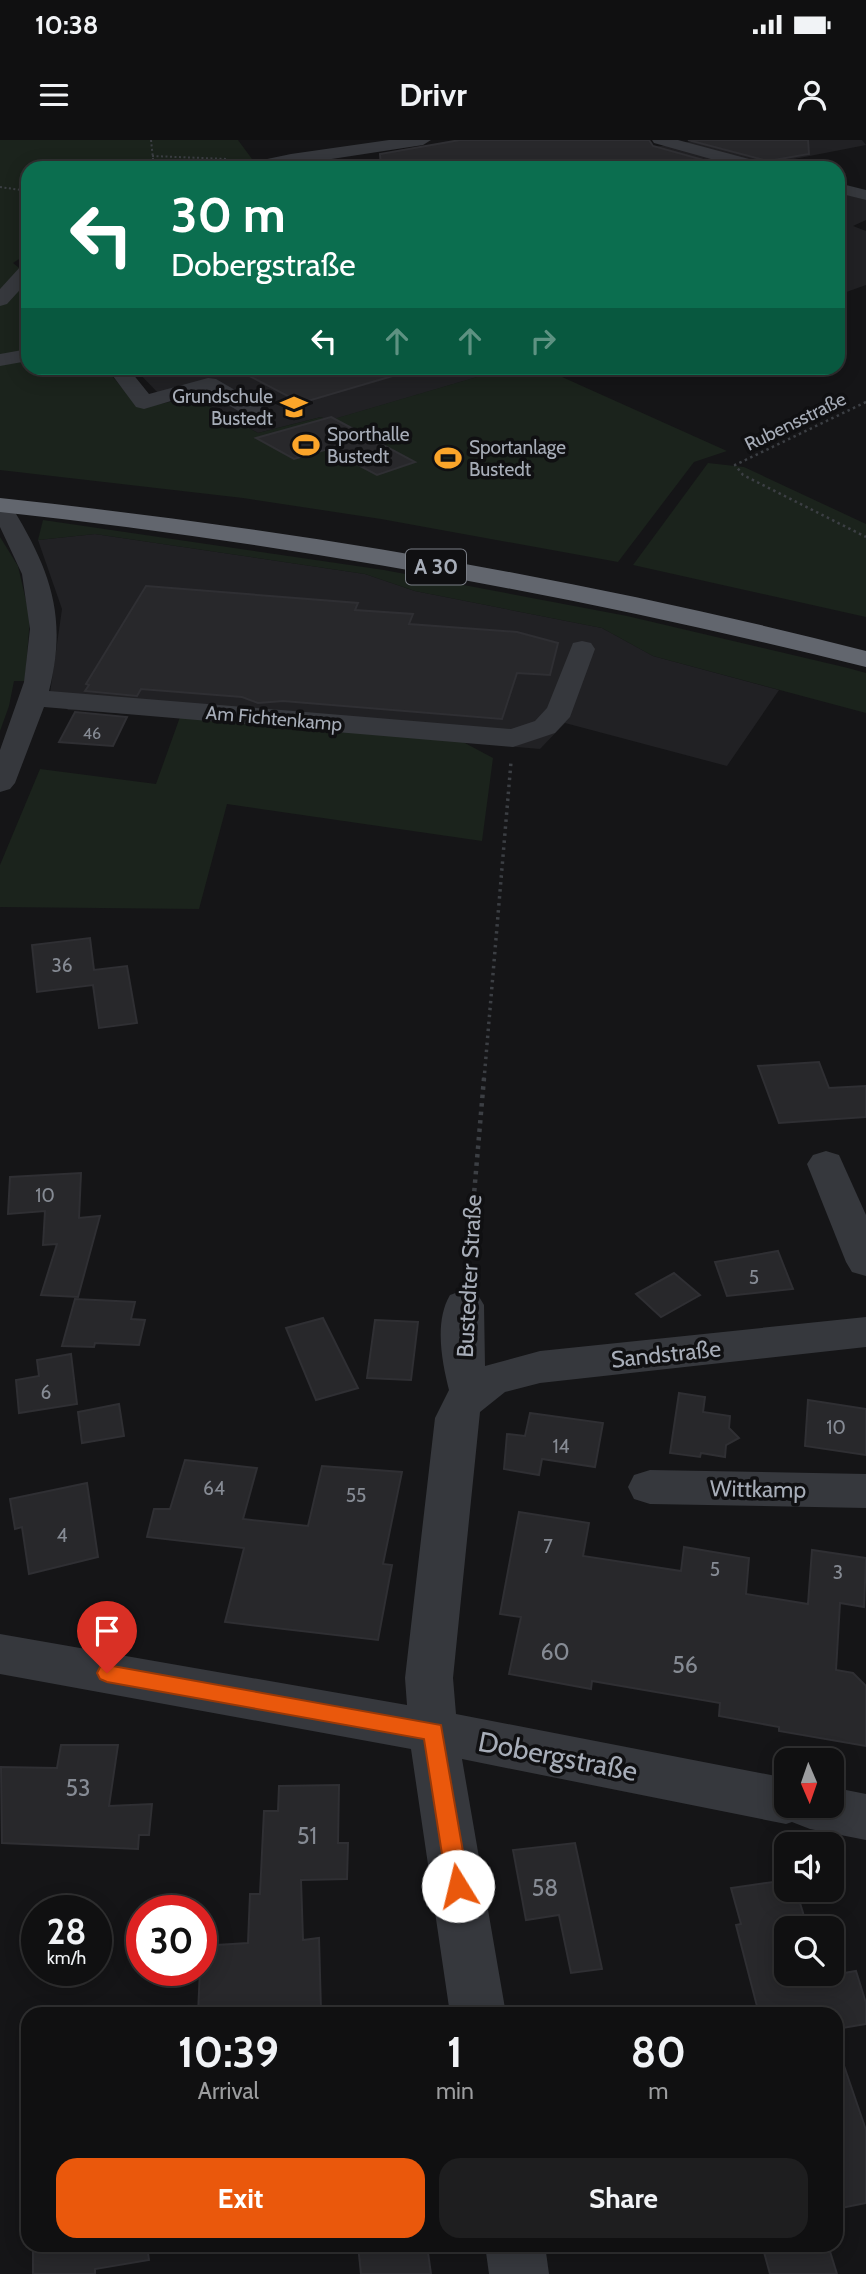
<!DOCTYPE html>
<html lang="en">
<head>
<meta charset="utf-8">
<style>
	:root { --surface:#101011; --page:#1e1e1f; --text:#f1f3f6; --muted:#9c9d9f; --line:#303031; --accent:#ea580c }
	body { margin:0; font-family:Cabin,sans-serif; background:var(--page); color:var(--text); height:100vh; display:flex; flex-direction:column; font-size:26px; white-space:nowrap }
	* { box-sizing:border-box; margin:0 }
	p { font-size:23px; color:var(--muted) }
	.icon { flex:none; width:38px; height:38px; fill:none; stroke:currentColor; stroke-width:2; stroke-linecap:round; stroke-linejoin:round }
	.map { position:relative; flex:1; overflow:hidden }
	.details { position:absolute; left:21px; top:1867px; width:822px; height:245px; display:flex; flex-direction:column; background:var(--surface); border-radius:21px; box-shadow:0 4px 18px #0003,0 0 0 2px var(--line) }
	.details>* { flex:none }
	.guide { position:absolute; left:21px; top:21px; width:824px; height:214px; border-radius:21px; box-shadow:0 4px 18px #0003,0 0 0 2px var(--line); background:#0b6e4f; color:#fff; overflow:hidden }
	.needle { width:46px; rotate:178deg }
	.tools { position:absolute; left:774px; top:1608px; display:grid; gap:14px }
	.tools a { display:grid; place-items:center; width:70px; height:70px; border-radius:14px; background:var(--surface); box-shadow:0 4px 18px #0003,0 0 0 2px var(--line); font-size:35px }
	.speed { position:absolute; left:21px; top:1755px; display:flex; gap:14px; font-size:35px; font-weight:700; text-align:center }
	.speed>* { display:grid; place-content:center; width:91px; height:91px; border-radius:50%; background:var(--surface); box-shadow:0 4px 18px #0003,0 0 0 2px var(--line); line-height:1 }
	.speed small { font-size:18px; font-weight:400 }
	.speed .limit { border:10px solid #d22; background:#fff; color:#111 }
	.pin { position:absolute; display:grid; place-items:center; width:60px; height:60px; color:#fff; margin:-72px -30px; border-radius:50% 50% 50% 0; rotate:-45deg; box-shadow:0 0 7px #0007 }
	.pin .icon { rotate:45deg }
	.me { position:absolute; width:77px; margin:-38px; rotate:351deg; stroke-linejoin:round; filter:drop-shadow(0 0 5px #0008) }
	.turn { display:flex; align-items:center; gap:24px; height:147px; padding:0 35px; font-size:32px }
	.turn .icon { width:91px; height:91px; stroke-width:2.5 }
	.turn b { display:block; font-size:49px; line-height:60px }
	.lanes { display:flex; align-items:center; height:66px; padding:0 35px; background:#0003; justify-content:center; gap:35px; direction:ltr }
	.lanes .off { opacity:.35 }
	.eta { display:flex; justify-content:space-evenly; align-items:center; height:119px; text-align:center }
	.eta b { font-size:42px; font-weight:800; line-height:49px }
	.action { display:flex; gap:14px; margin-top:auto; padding:14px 35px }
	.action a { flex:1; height:80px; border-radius:21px; background:var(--accent); color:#fff; font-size:28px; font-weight:800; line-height:80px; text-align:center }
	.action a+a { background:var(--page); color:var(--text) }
	.status { display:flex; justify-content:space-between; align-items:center; height:49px; padding:0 35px; background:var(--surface); direction:ltr }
	.status svg { height:19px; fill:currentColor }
	header { display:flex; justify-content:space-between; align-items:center; height:91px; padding:0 35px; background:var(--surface); font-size:32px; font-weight:800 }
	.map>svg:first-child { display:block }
	.built { fill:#212124 }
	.green { fill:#1b231c }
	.building { fill:#28282b; stroke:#2f2f33; stroke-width:2 }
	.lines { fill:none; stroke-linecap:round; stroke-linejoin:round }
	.path-far3 { stroke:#3c3f44; stroke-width:2; stroke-dasharray:2 2.5; stroke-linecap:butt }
	.path-far2 { stroke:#3c3f44; stroke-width:2.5; stroke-dasharray:2.5 3.5; stroke-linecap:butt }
	.path-far1 { stroke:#3c3f44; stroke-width:3.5; stroke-dasharray:2.5 4.5; stroke-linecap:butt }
	.path { stroke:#3c3f44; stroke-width:4.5; stroke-dasharray:3.5 5; stroke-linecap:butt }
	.minor { fill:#36383d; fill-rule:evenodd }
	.highway { fill:#62666e; fill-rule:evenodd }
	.route { fill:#ea580c; stroke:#983908; stroke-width:2 }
	.labels { text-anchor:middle; stroke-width:7; stroke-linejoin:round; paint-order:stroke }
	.far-number-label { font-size:16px; fill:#868b94 }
	.far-poi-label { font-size:19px; fill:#a7adb8; stroke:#101012; text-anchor:start }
	.far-street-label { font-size:19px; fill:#a7adb8; stroke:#101012 }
	.number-label { font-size:19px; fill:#868b94 }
	.shield { fill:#101012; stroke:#7a7e86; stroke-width:2 }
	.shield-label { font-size:21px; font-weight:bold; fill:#a7adb8 }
	.street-label { font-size:23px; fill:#a7adb8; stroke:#101012 }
	.near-number-label { font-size:23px; fill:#868b94 }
	.near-street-label { font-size:28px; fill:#a7adb8; stroke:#101012 }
</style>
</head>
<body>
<div class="status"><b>10:38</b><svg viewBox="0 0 49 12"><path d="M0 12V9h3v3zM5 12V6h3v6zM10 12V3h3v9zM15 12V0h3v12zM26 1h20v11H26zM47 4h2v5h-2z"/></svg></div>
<header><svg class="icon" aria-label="menu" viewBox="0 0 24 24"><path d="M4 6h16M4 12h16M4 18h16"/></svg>Drivr<svg class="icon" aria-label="person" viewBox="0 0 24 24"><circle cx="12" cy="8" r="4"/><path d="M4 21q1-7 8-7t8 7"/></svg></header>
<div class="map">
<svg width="866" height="2134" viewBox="0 0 866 2134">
	<rect width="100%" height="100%" fill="#151517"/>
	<!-- built -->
	<g class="built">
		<path d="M702,0H862L866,5L748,28H510Z"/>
		<path d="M838,52L866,60V80L853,86L866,91V145L838,155Z"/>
		<path d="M134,228H502L505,229L328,281L321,277L258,293L194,257L159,254Z"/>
		<path d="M95,394L365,434L415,451L602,488L653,516L779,550L727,626L565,583L540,609L180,577L68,570L50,553L62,469L38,400Z"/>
	</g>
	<!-- green -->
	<g class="green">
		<path d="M0,0H238L252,19L235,28H28V113L13,123L28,135V228H105L140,268L194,257L258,293L321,277L328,281L337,278L504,229L502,228H542L727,311L694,322L618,422L381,379L243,358L0,330Z"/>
		<path d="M708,323L744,327L866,384V477L633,425Z"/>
		<path d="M43,380L384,430L627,476L848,528L866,533V573L653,516L602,488L415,451L365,434L95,394L38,400Z"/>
		<path d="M0,397L18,426L30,478L25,541H14L9,566L0,591Z"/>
		<path d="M180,577L463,602L493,618L482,701L227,664L199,769L0,767V725L40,629L156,644Z"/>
	</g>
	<!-- building -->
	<g class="building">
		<path d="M460,0H649L653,6L732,28H381L380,14Z"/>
		<path d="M688,0H808L809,14L768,21Z"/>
		<path d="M234,228H395L396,235L301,263Z"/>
		<path d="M331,277L415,322L377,335L328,309L294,319L256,298Z"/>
		<path d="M146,446L358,463L355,470L413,474L409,484L517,492L558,503L550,535L517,533L502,579L283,561L258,563L242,557L141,549L137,556L85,551L89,545L86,544Z"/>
		<path d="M75,572L127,577L113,606L59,602Z"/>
		<path d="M90,798L94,830L127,826L137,883L99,888L93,845L37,852L32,805Z"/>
		<path d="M819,922L829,948L866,946V977L779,983L758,926Z"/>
		<path d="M81,1033L79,1078L100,1076L78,1157L41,1155L57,1104L43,1105L45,1071L8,1074L10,1037Z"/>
		<path d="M778,1111L793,1149L727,1156L715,1122Z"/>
		<path d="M674,1133L700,1155L661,1177L636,1154Z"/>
		<path d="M75,1159L135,1162L131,1179L145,1180L139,1205L95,1203L94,1207L62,1206Z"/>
		<path d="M323,1178L358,1248L316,1260L286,1188Z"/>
		<path d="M375,1180L418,1182L411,1240L367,1238Z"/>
		<path d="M71,1214L77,1264L19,1273L16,1240L39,1236L37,1220Z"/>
		<path d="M679,1253L705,1257L703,1272L730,1276L729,1288L739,1298L726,1305L725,1317L701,1313L700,1317L670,1313Z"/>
		<path d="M808,1260L866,1269V1315L805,1306Z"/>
		<path d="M119,1264L124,1296L82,1303L78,1272Z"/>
		<path d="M530,1273L603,1283L595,1327L542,1319L539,1335L504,1329L507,1294L525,1296Z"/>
		<path d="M185,1320L257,1328L243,1379L308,1386L322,1326L402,1332L383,1424L392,1425L378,1500L225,1482L244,1408L147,1397L154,1369H170Z"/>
		<path d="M87,1343L98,1417L29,1434L22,1387L15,1389L10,1359Z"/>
		<path d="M519,1372L589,1383L583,1416L681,1431L684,1407L749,1418L746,1454L808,1464L812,1410L866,1418L864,1467L840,1463L836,1530L853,1533L866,1546V1606L779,1591V1587L719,1576L720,1563L592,1541L591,1549L509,1534L521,1477L500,1474Z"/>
		<path d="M61,1605H118L109,1666L152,1664L149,1695H139L138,1709L2,1703L1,1627L57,1628Z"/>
		<path d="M339,1645L338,1703H348L347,1739L301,1740L303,1800L319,1798L321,1871L295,1874H198L201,1806L248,1803L250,1754H260L264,1671H278L279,1646Z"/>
		<path d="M575,1703L602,1829L571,1833L559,1775L526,1780L513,1710Z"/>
		<path d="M773,1742L775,1750H796L804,1776H809L813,1788H786V1834L827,1836L856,1831L866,1863V1884L836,1889V1874H759L736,1785L741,1784L731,1748Z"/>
		<path d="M841,1917L866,1990V2063L836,2069V1918Z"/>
		<path d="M33,2105H147L149,2120L95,2129V2134H33Z"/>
		<path d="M358,2105H427L431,2134H361Z"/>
		<path d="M762,2105H828L837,2134H770Z"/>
	</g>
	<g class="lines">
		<!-- path-far3 -->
		<g class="path-far3">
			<path d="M151,0L154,28"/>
			<path d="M152,16L228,19"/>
			<path d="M0,47L28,51"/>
		</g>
		<!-- path-far2 -->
		<path class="path-far2" d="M866,262L735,325L743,335L866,397"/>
		<!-- path-far1 -->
		<path class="path-far1" d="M484,940L511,622"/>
		<!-- path -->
		<path class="path" d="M467,1136L484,938"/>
		<!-- minor -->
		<g class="minor">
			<path d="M389,0H431L423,5L273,28H242L244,24L291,14Z"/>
			<path d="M652,0H678L768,24L770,28H743L654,3Z"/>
			<path d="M838,43L866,50V60L838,53Z"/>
			<path d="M28,124V141L7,164L0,166V149L21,126Z"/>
			<path d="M28,209V221L0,226V214Z"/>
			<path d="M107,228H128L149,254L208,238L216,239L266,268L269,273L266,278H250L205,251L144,269L136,267Z"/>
			<path d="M0,360L8,362L12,367C50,430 68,476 49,551L511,589L535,581L547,568L573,503L582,501L591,503L595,509L570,577L555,593L513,607L44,567L15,643L10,649L0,652V610L24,542L30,489L22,434L0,387Z"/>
			<path d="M826,1011L839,1015L866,1075V1136L852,1132L846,1122L807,1024L813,1015Z"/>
			<path d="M464,1150L478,1155L484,1165L485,1226L540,1211L866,1177V1207L540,1243L505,1252L480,1272L453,1538L456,1574L786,1638V1666H831V1647L866,1654V1700L810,1689L792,1682L786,1684L462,1619L506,1874H450L411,1609L0,1534V1494L407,1565L405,1538L435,1278L449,1250C442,1222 434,1182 450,1155Z"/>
			<path d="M650,1330L866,1334V1368L650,1364L634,1359L628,1347L634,1335Z"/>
			<path d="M485,2105H545L549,2134H489Z"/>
		</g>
		<!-- highway -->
		<path class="highway" d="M0,358C291,389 582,438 866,511V527C581,456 292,404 0,372Z"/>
	</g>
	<!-- route -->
	<path class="route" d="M107,1525L441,1585L469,1746L466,1753L458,1756L450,1753L447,1746L424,1599L107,1542L100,1539L97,1533L100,1527Z"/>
	<!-- icons -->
	<defs>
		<symbol id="school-bare" viewBox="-9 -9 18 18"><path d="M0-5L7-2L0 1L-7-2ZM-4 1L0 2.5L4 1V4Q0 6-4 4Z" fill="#fba52a" stroke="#101012" stroke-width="2.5" paint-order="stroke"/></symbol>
		<symbol id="stadium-bare" viewBox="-9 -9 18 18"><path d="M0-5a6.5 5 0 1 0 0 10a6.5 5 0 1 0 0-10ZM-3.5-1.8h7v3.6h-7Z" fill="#fba52a" stroke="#101012" stroke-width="2.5" paint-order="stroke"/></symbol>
	</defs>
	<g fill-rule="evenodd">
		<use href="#school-bare" x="275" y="248" width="38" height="38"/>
		<use href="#stadium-bare" x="287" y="286" width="38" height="38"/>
		<use href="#stadium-bare" x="429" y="299" width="38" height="38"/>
	</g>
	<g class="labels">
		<!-- far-number labels -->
		<g class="far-number-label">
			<text x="92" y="599">46</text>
		</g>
		<!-- far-poi labels -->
		<g class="far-poi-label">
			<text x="273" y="263" text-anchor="end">Grundschule<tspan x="273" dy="22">Bustedt</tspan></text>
			<text x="327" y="301">Sporthalle<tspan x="327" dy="22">Bustedt</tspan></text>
			<text x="469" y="314">Sportanlage<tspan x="469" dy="22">Bustedt</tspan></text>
		</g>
		<!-- far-street labels -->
		<g class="far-street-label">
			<text transform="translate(795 281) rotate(-26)" y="7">Rubensstraße</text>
			<text transform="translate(274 578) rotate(5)" y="7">Am Fichtenkamp</text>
		</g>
		<!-- number labels -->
		<g class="number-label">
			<text x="62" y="832">36</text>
			<text x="45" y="1062">10</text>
			<text x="754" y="1144">5</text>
			<text x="46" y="1259">6</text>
			<text x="836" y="1294">10</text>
			<text x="561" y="1313">14</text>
			<text x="214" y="1355">64</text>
			<text x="356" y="1362">55</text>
			<text x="62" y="1402">4</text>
			<text x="548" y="1413">7</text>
			<text x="715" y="1436">5</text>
			<text x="838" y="1439">3</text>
		</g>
		<!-- shield labels -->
		<rect class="shield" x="406" y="409.5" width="60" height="35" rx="5"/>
		<g class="shield-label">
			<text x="436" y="434">A 30</text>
		</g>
		<!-- street labels -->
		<g class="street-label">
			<text transform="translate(469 1136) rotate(-87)" y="8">Bustedter Straße</text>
			<text transform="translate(666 1214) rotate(-6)" y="8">Sandstraße</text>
			<text transform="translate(758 1349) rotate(1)" y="8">Wittkamp</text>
		</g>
		<!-- near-number labels -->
		<g class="near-number-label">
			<text x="555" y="1520">60</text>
			<text x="685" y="1533">56</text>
			<text x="78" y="1656">53</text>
			<text x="307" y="1704">51</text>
			<text x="545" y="1756">58</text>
		</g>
		<!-- near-street labels -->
		<g class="near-street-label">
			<text transform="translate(558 1616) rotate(11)" y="10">Dobergstraße</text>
		</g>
	</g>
</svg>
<div class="tools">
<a><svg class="needle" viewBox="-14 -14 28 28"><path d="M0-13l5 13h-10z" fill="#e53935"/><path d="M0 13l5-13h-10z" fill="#9c9d9f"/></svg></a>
<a><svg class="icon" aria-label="sound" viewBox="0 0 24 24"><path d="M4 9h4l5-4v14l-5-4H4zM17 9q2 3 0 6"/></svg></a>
<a><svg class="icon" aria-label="search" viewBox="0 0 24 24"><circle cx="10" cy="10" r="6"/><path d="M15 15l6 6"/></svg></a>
</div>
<div class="speed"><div>28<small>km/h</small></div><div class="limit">30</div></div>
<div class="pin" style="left:107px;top:1533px;background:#d93025"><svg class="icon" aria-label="arrive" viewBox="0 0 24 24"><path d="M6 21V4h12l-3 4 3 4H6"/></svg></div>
<svg class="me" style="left:458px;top:1746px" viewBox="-20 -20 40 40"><circle r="19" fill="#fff"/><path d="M0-13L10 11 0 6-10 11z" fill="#ea580c"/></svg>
<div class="guide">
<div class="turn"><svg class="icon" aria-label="left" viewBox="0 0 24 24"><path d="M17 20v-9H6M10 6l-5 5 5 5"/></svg><div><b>30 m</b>Dobergstraße</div></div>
<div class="lanes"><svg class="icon" aria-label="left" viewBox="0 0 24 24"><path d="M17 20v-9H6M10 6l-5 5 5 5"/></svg><svg class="icon off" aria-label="ahead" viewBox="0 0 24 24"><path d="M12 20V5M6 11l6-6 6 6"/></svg><svg class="icon off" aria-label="ahead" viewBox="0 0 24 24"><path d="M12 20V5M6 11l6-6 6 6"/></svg><svg class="icon off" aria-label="right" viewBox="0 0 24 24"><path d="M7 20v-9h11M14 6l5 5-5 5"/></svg></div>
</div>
<section class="details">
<div class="eta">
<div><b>10:39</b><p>Arrival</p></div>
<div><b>1</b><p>min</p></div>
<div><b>80</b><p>m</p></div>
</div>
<div class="action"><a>Exit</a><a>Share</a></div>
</section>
</div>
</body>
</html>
